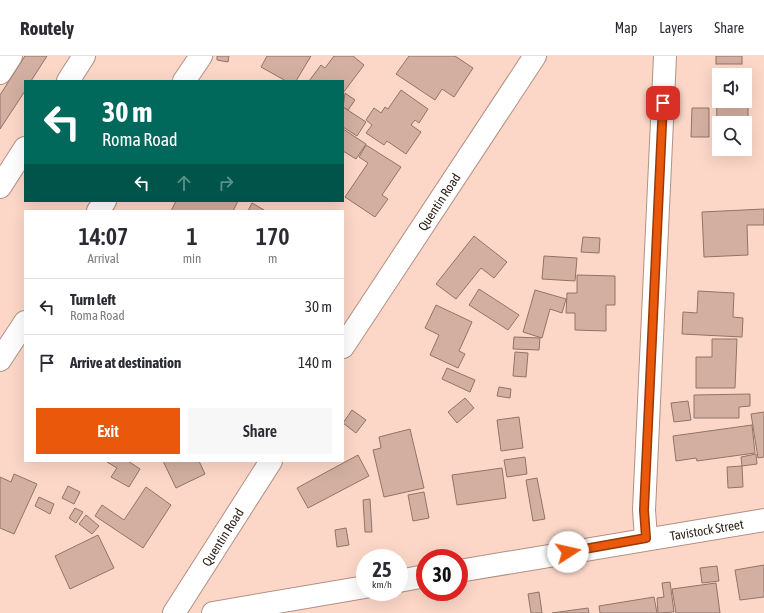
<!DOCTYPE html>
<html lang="en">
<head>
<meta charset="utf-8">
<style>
	:root { --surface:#fff; --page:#f7f7f7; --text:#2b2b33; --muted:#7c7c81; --line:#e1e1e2; --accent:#ea580c }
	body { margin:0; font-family:"Asap Condensed",sans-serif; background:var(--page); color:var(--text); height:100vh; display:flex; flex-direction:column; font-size:15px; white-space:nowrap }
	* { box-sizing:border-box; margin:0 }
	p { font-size:13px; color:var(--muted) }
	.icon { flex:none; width:22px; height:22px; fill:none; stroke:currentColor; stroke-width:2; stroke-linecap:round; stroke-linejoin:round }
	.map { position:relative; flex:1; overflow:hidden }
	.side { position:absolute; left:24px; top:154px; width:320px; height:252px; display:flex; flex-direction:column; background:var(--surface); border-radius:0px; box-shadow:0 4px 16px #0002 }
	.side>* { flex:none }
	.guide { position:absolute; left:24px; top:24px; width:320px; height:122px; border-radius:0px; box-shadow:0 4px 16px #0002; background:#00695c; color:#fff; overflow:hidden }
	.buttons { position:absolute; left:712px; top:12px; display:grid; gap:8px }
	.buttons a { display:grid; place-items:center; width:40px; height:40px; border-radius:0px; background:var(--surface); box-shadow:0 4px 16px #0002; font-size:20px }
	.speed { position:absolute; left:356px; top:493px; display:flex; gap:8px; font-size:20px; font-weight:700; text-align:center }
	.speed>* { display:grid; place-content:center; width:52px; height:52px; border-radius:50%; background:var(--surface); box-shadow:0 4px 16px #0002; line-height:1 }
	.speed small { font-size:10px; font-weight:400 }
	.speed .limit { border:6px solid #d22; background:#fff; color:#111 }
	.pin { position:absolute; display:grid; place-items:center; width:34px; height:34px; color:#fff; margin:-17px; border-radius:8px; box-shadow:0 2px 6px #0006 }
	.me { position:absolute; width:44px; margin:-22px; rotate:80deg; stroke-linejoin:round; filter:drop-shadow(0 0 3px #0008) }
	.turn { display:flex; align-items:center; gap:14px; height:84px; padding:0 12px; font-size:18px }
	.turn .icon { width:52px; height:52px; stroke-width:2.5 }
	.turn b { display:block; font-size:28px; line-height:34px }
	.lanes { display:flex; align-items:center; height:38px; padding:0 12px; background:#0003; justify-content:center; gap:20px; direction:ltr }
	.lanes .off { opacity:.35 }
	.eta { display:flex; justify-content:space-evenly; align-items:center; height:68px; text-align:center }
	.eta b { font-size:24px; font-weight:600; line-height:28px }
	.button { display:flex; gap:8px; margin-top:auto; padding:8px 12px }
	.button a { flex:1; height:46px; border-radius:0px; background:var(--accent); color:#fff; font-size:16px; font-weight:600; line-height:46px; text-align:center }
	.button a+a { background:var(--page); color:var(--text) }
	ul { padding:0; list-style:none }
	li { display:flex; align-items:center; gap:12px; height:56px; padding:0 12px; border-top:1px solid var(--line) }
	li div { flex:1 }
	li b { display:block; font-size:15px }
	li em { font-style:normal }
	header { display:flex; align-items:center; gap:24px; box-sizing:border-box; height:56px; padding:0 20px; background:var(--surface); border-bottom:1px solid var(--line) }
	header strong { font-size:19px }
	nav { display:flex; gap:22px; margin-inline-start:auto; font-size:14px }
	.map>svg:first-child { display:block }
	.building { fill:#d2afa1; stroke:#937366 }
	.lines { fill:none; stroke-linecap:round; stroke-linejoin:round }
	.minor-casing { stroke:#b29083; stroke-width:24 }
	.major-casing { stroke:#b29083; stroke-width:24 }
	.minor { stroke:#fff; stroke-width:22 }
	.major { stroke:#fff; stroke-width:22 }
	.route-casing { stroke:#983908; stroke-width:10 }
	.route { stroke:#ea580c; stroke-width:7 }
	.labels { text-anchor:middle; stroke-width:3; stroke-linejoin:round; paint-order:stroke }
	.street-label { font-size:13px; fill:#2e211b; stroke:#fcd7c8 }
</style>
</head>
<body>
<header>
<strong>Routely</strong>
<nav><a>Map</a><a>Layers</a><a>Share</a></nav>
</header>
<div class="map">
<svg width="764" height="557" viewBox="0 0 764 557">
	<rect width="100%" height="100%" fill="#fcd7c8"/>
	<!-- building -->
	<g class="building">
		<path d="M25,0H47L31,25H25V35L0,73V39Z"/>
		<path d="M217,0H229L228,6L217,4Z"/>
		<path d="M267,0H311L296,25H286L261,11Z"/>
		<path d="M334,0H353L364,9L343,37V25H309L321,9L325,12Z"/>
		<path d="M409,0H455L473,12L454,41L442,33L435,44L396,18Z"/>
		<rect x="716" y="0" width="26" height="8"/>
		<path d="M716,22H719V45H745V22H748V66H717Z"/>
		<path d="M401,34L428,53L419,67L415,64L411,69L421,76L406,98L387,85L384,89L366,77L372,69L366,64L374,52L381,57L385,51L388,53Z"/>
		<path d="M345,37L355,44L348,54L343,51Z"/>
		<path d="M343,51L366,66L357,80L343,71Z"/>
		<path d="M692,52H709V81H691Z"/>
		<path d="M343,73L366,88L356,103L343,95Z"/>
		<path d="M366,89L401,111L382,139L388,143L375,161L345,141L368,107L359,101Z"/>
		<path d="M176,145H238L233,155H171Z"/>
		<path d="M252,147L264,154V155H248Z"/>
		<path d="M764,153V169H747L748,199L704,201L702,156Z"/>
		<path d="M474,180L507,206L494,222L481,212L456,243L436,228Z"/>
		<path d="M583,181L600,182L599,197L581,196Z"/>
		<path d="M544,200L577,202L575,225L542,223Z"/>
		<path d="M577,219L615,220V249H606V275L575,274V257H566L567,237H577Z"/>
		<path d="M479,233L519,259L508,274L469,249Z"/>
		<path d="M535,234L566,243L562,257L550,253L542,282L523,276Z"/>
		<path d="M698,235L734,237L733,261L743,262L742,281L682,278L683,256L697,257Z"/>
		<path d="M436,249L472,266L459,295L465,298L458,312L430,299L439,279L425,272Z"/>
		<path d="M514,281L540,282L539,294L513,293Z"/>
		<path d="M712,283H737L735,332H696V301H712Z"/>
		<path d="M515,296L528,297L526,321L513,320Z"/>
		<path d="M447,312L475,324L470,336L442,323Z"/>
		<path d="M499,331L511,333L510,342L497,340Z"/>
		<path d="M750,338V350L739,351V362H694V339Z"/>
		<path d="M465,342L474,352L457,367L448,356Z"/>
		<path d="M688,345L691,364L674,366L671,347Z"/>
		<path d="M352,354L366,364L356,377L343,367Z"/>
		<path d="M764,356V401L758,402L751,358Z"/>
		<path d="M519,361L523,392L501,395L497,364Z"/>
		<path d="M752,369L755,397L697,405L696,402L676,405L673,380Z"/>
		<path d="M410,373L424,432L384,441L373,394L381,392L379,381Z"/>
		<path d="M756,398L757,408L742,410L741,401Z"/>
		<path d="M358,399L369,420L308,452L297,432Z"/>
		<path d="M525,401L527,418L507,421L504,404Z"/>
		<path d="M108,405H128L140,413L129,431L111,421L117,412L107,406Z"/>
		<path d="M163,405H199L205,418L176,432Z"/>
		<path d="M742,410L743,431L728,432L727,411Z"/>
		<path d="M502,412L506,442L457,449L452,419Z"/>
		<path d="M14,418L37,428L14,478L0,472V421L11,426Z"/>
		<path d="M537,422L545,463L533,465L526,424Z"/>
		<path d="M68,430L80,436L74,448L62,442Z"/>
		<path d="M146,431L171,449L143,492L95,460L102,449L124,464Z"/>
		<path d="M424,436L429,462L413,465L408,439Z"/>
		<path d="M39,441L54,448L50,458L35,450Z"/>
		<path d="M370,443L372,476H365L363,444Z"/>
		<path d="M75,452L83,456L76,467L69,462Z"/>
		<path d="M86,459L99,470L92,478L79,468Z"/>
		<path d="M346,472L349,489L337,491L335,474Z"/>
		<path d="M98,479L114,512L70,533L55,500Z"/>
		<path d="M764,509V541L740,544L735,514Z"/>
		<path d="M717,510L719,525L702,527L700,512Z"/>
		<path d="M670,526L674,556L658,557L657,542L664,541L662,527Z"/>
		<path d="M716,527L720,557H676L672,533Z"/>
		<path d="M539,536L542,557H531L528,538Z"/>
		<path d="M654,541L657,557H600L599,550Z"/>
		<path d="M588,552L589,557H552Z"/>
	</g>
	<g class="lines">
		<defs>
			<g id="minor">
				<path d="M0,17L11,0"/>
				<path d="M184,25L201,0"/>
				<path d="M98,155L105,145"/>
				<path id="s1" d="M343,291L535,0"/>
				<path d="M0,304L25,266"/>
				<path d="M646,482L644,454L665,0"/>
				<path id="s2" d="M459,515L764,464"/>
				<path d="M399,525L425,520"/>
				<path id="s3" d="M174,557L271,405"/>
				<path d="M213,557L365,531"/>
			</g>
			<g id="major">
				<path d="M68,25L84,0"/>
				<path d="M0,131L25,92"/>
			</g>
		</defs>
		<!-- minor casing -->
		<use href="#minor" class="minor-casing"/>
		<!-- major casing -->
		<use href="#major" class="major-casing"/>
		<!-- minor -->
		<use href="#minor" class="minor"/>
		<!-- major -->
		<use href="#major" class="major"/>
	</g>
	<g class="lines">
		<defs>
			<path id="route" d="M568,496L646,482L644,454L663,47"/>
		</defs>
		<!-- route casing -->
		<use href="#route" class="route-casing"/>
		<!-- route -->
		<use href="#route" class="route"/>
	</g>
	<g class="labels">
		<!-- street labels -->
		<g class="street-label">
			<text dy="5" stroke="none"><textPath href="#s1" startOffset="174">Quentin Road</textPath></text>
			<text dy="5" stroke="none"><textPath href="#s2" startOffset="251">Tavistock Street</textPath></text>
			<text dy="5" stroke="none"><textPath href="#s3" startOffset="90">Quentin Road</textPath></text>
		</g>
	</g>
</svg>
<div class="buttons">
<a><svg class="icon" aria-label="sound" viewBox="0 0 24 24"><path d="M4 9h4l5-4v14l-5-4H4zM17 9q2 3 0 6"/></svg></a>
<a><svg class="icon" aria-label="search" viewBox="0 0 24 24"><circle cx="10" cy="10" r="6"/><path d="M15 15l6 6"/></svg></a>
</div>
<div class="speed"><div>25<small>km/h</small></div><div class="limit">30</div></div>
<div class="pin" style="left:663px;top:47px;background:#d93025"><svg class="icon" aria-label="arrive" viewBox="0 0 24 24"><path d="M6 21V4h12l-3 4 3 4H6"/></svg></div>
<svg class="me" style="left:568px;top:496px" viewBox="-20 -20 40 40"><circle r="19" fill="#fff"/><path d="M0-13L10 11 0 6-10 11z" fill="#ea580c"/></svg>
<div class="guide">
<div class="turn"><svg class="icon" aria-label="left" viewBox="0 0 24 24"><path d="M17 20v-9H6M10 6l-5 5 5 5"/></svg><div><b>30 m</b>Roma Road</div></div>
<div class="lanes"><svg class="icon" aria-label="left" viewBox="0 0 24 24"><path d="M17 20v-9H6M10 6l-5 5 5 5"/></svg><svg class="icon off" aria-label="ahead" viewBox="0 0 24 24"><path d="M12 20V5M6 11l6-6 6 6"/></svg><svg class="icon off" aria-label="right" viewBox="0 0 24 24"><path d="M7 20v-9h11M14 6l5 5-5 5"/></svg></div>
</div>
<section class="side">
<div class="eta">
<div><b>14:07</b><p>Arrival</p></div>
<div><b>1</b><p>min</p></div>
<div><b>170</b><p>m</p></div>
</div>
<ul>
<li><svg class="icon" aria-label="left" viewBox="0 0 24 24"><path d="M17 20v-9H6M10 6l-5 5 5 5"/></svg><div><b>Turn left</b><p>Roma Road</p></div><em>30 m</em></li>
<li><svg class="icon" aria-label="arrive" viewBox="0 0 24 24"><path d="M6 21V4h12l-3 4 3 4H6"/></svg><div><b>Arrive at destination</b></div><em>140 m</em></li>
</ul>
<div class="button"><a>Exit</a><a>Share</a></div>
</section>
</div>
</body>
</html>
